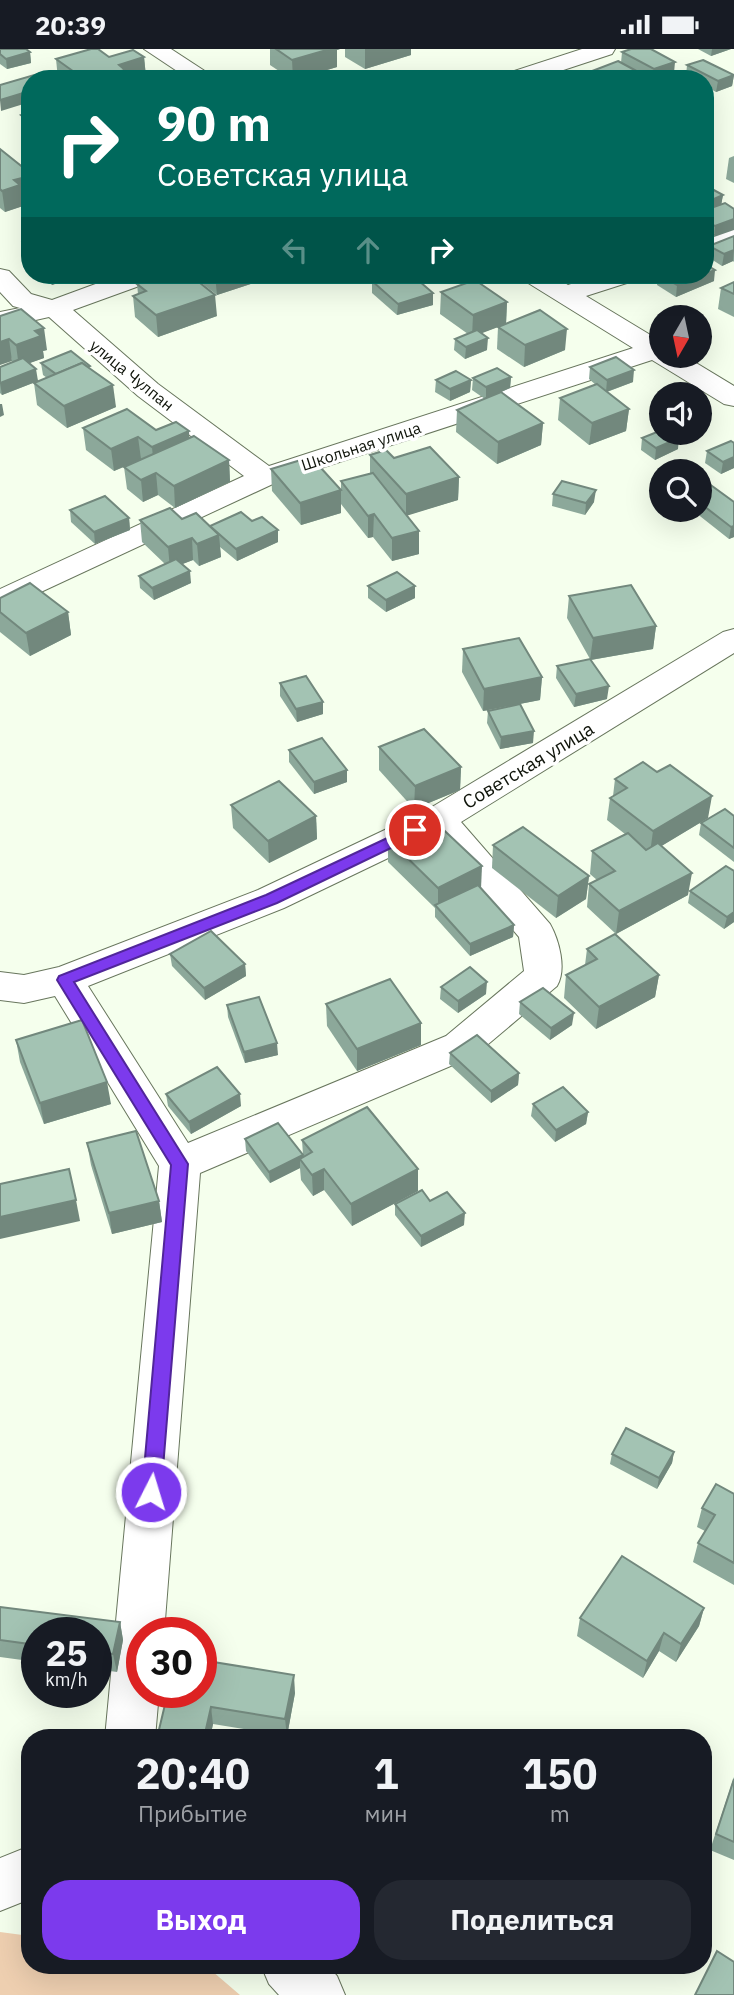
<!DOCTYPE html>
<html lang="ru">
<head>
<meta charset="utf-8">
<style>
	:root { --surface:#171b24; --page:#242831; --text:#f1f3f6; --muted:#9ea1a6; --accent:#7c3aed }
	body { margin:0; font-family:"IBM Plex Sans",sans-serif; background:var(--page); color:var(--text); height:100vh; display:flex; flex-direction:column; font-size:26px; white-space:nowrap }
	* { box-sizing:border-box; margin:0 }
	p { font-size:23px; color:var(--muted) }
	.icon { flex:none; width:38px; height:38px; fill:none; stroke:currentColor; stroke-width:2; stroke-linecap:round; stroke-linejoin:round }
	.map { position:relative; flex:1; overflow:hidden }
	.drawer { position:absolute; left:21px; top:1680px; width:691px; height:245px; display:flex; flex-direction:column; background:var(--surface); border-radius:28px; box-shadow:0 7px 28px #0002 }
	.drawer>* { flex:none }
	.top-card { position:absolute; left:21px; top:21px; width:693px; height:214px; border-radius:28px; box-shadow:0 7px 28px #0002; background:#00695c; color:#fff; overflow:hidden }
	.needle { width:46px; rotate:189deg }
	.buttons { position:absolute; left:649px; top:256px; display:grid; gap:14px }
	.buttons a { display:grid; place-items:center; width:63px; height:63px; border-radius:50%; background:var(--surface); box-shadow:0 7px 28px #0002; font-size:35px }
	.speed { position:absolute; left:21px; top:1568px; display:flex; gap:14px; font-size:35px; font-weight:700; text-align:center }
	.speed>* { display:grid; place-content:center; width:91px; height:91px; border-radius:50%; background:var(--surface); box-shadow:0 7px 28px #0002; line-height:1 }
	.speed small { font-size:18px; font-weight:400 }
	.speed .limit { border:10px solid #d22; background:#fff; color:#111 }
	.pin { position:absolute; display:grid; place-items:center; width:60px; height:60px; color:#fff; margin:-30px; border:4px solid #fff; border-radius:50%; box-shadow:0 2px 7px #0007 }
	.me { position:absolute; width:77px; margin:-38px; rotate:5deg; stroke-linejoin:round; filter:drop-shadow(0 0 5px #0008) }
	.turn { display:flex; align-items:center; gap:24px; height:147px; padding:0 21px; font-size:32px }
	.turn .icon { width:91px; height:91px; stroke-width:2.5 }
	.turn b { display:block; font-size:49px; line-height:60px }
	.lanes { display:flex; align-items:center; height:66px; padding:0 21px; background:#0003; justify-content:center; gap:35px; direction:ltr }
	.lanes .off { opacity:.35 }
	.eta { display:flex; justify-content:space-evenly; align-items:center; height:119px; text-align:center }
	.eta b { font-size:42px; font-weight:700; line-height:49px }
	.action { display:flex; gap:14px; margin-top:auto; padding:14px 21px }
	.action a { flex:1; height:80px; border-radius:28px; background:var(--accent); color:#fff; font-size:28px; font-weight:700; line-height:80px; text-align:center }
	.action a+a { background:var(--page); color:var(--text) }
	.status { display:flex; justify-content:space-between; align-items:center; height:49px; padding:0 35px; background:var(--surface); direction:ltr }
	.status svg { height:19px; fill:currentColor }
	.map>svg:first-child { display:block }
	.green { fill:#eecfb0 }
	.lines { fill:none; stroke-linecap:round; stroke-linejoin:round }
	.minor-casing { stroke:#68765d; stroke-width:2 }
	.minor { fill:#fff; fill-rule:evenodd }
	.wall { fill:#8ca89a }
	.shaded-wall { fill:#72887d }
	.building { fill:#a3c3b3; stroke:#72887d; stroke-width:2 }
	.route { fill:#7c3aed; stroke:#51269a; stroke-width:2 }
	.labels { text-anchor:middle; stroke-width:7; stroke-linejoin:round; paint-order:stroke }
	.far-street-label { font-size:16px; fill:#0f140a; stroke:#fff }
	.street-label { font-size:19px; fill:#0f140a; stroke:#fff }
</style>
</head>
<body>
<div class="status"><b>20:39</b><svg viewBox="0 0 49 12"><path d="M0 12V9h3v3zM5 12V6h3v6zM10 12V3h3v9zM15 12V0h3v12zM26 1h20v11H26zM47 4h2v5h-2z"/></svg></div>
<div class="map">
<svg width="734" height="1946" viewBox="0 0 734 1946">
	<rect width="100%" height="100%" fill="#f5ffed"/>
	<!-- green -->
	<path class="green" d="M0,1883L30,1887V1916H205L240,1946H0Z"/>
	<g class="lines">
		<defs>
			<g id="minor">
				<path d="M144,0H171L217,30H189Z"/>
				<path d="M582,0H615L612,5L536,30H502L505,25Z"/>
				<path d="M734,180V196L705,206V189Z"/>
				<path d="M0,220L9,222L31,245L52,251L120,226H157L153,232L73,261L158,335L269,417L633,299L525,232L521,226H552L568,236L599,226H637L633,232L586,247L662,293V306H683L734,337V357L724,355L652,311L275,434L0,562V540L244,427L138,347L49,268L0,279V263L20,259L13,257L0,243Z"/>
				<path d="M734,580V604L461,773L550,875C559,891 567,920 557,937L474,1007L200,1124L164,1584H142V1643H159L155,1689H105L159,1117L55,947L24,954L0,951V923L24,926L59,918L258,841L427,761L723,583ZM434,787L519,888L524,922L446,987L188,1094L88,937L284,859Z"/>
				<path d="M30,1797V1850L0,1862V1809Z"/>
				<path d="M261,1916H327L337,1927L345,1946H279L269,1935Z"/>
			</g>
		</defs>
		<!-- minor casing -->
		<use href="#minor" class="minor-casing"/>
		<!-- minor -->
		<use href="#minor" class="minor"/>
	</g>
	<!-- wall -->
	<g class="wall">
		<path d="M0,0L30,3L31,14L7,20L0,15Z"/>
		<path d="M270,0H340L337,1V18L297,30H291L270,16Z"/>
		<path d="M345,0H411V6L365,20L345,8Z"/>
		<path d="M698,0H731L711,7Z"/>
		<path d="M622,3L674,24L657,30H651L642,25V30H586L587,24L621,14Z"/>
		<path d="M109,8H144L146,28L142,30H58L56,10Z"/>
		<path d="M687,16L734,26L732,37L716,43L705,37V30H691L686,27Z"/>
		<path d="M30,63V83L22,77L21,66Z"/>
		<path d="M0,100L22,151L23,157L5,163L0,159Z"/>
		<path d="M734,107V134L726,130L729,109Z"/>
		<path d="M705,141L723,146L714,188L705,183Z"/>
		<path d="M734,187V213L733,212L722,217L708,208L709,197Z"/>
		<path d="M30,191V217L26,214L23,193Z"/>
		<path d="M40,226H81L52,236Z"/>
		<path d="M191,226H266V230L217,246Z"/>
		<path d="M333,226H366L341,233Z"/>
		<path d="M658,226H705L714,232L676,248L657,236Z"/>
		<path d="M372,232L433,256L397,266L372,244Z"/>
		<path d="M734,233V268L718,260L721,239Z"/>
		<path d="M137,235L217,267L158,288L135,268L133,247L138,245Z"/>
		<path d="M441,243L507,253L506,275L481,284L487,301L465,310L454,301L455,290L468,285L440,265Z"/>
		<path d="M0,267L47,301L43,302L44,309L29,314L38,332L2,346L0,344V318L14,313L12,312Z"/>
		<path d="M498,278L565,301L524,318L497,300Z"/>
		<path d="M41,314L116,358L67,379L37,356L34,334L47,329L43,326Z"/>
		<path d="M590,318L633,333L607,343L629,360L626,382L589,396L558,371L560,349L596,336L589,330Z"/>
		<path d="M511,328L510,339L501,343L543,374L541,396L497,415L456,383L457,361L485,350L472,341L473,329Z"/>
		<path d="M436,331H471L470,343L450,352L435,343Z"/>
		<path d="M83,379L156,381L189,389L229,411L230,433L175,459L158,446L143,453L127,440L124,418L141,411L114,422L86,401Z"/>
		<path d="M642,389L678,400L655,411L641,401Z"/>
		<path d="M734,394V419L721,425L705,414L707,402Z"/>
		<path d="M370,406L394,409L459,428L458,451L407,466L419,482V505L392,512L373,488L368,489L341,455V432L370,425Z"/>
		<path d="M271,420L341,441V464L301,476L272,442Z"/>
		<path d="M700,429L734,453V488L729,490L691,460H700Z"/>
		<path d="M553,445L594,453L585,466L552,457Z"/>
		<path d="M70,461L129,469L130,481L95,495L71,473Z"/>
		<path d="M182,470L210,477L252,472L278,481V493L237,512L220,498L221,508L199,517L193,511L182,515L191,534L154,551L140,539L139,527L165,515L142,493L140,471Z"/>
		<path d="M368,537H415V549L386,563L368,549Z"/>
		<path d="M569,547L656,577L653,600L591,611L607,650L574,658L556,629L557,617L590,610L567,569Z"/>
		<path d="M0,549L68,563L71,586L30,607L0,583Z"/>
		<path d="M463,600L542,628L540,651L483,662L462,623Z"/>
		<path d="M280,634L323,653V665L297,673L280,647Z"/>
		<path d="M488,662L533,694L500,700L487,674Z"/>
		<path d="M379,698L461,718L460,741L414,760L379,721Z"/>
		<path d="M289,701L347,721V733L314,745L289,713Z"/>
		<path d="M615,730L708,769L661,797L688,846L616,885L587,858L589,835L597,831L590,825L592,802L625,785L607,771L610,749L613,747Z"/>
		<path d="M231,756L316,767L317,790L269,814L233,779Z"/>
		<path d="M734,767V813L699,786L701,774Z"/>
		<path d="M388,790L481,840L514,876L513,888L470,907L435,868V859L388,813Z"/>
		<path d="M493,796L589,827L586,850L556,869L492,819Z"/>
		<path d="M734,822V873L724,880L688,854L690,842Z"/>
		<path d="M587,900L659,926L655,948L596,980L564,949L566,926L585,916Z"/>
		<path d="M170,905L245,915L246,927L205,951L172,917Z"/>
		<path d="M441,938L486,945L458,964L440,950Z"/>
		<path d="M520,953L572,976L550,991L519,965Z"/>
		<path d="M326,955L421,996L357,1022L327,977Z"/>
		<path d="M227,956L278,1006L245,1014L228,968Z"/>
		<path d="M16,991L111,1055L44,1075L20,1013Z"/>
		<path d="M450,1004L519,1024L518,1036L491,1054L449,1015Z"/>
		<path d="M166,1045L241,1057L191,1085L168,1057Z"/>
		<path d="M533,1055L588,1063L586,1075L555,1093L531,1067Z"/>
		<path d="M245,1090L303,1106L302,1091L418,1142L352,1177L324,1141L313,1147L301,1131L300,1119L270,1134L246,1102Z"/>
		<path d="M87,1094L159,1152L162,1173L112,1185L91,1116Z"/>
		<path d="M430,1152L464,1176L421,1198L395,1166V1155Z"/>
		<path d="M674,1403L672,1414L657,1440L610,1415L612,1405Z"/>
		<path d="M734,1445V1536L693,1513L698,1494L705,1482L697,1478L702,1459Z"/>
		<path d="M0,1558L120,1573L123,1591L117,1623L96,1620V1584H37V1613L0,1608Z"/>
		<path d="M704,1559L699,1577L676,1613L659,1602L643,1629L577,1587L580,1569Z"/>
		<path d="M168,1643L295,1644L287,1687L213,1675L210,1689H157Z"/>
		<path d="M734,1728V1811L710,1801Z"/>
	</g>
	<!-- shaded-wall -->
	<g class="shaded-wall">
		<path d="M330,0H340L337,1V18L297,30H293L292,11Z"/>
		<path d="M365,0H411V6L365,20Z"/>
		<path d="M712,0H731L711,7Z"/>
		<path d="M30,3L31,14L7,20L6,10Z"/>
		<path d="M144,8L146,28L142,30H95L119,16Z"/>
		<path d="M675,13L674,24L657,30H653L654,20Z"/>
		<path d="M642,25V30H630Z"/>
		<path d="M734,26L732,37L716,43L718,32Z"/>
		<path d="M30,42V53L1,62L0,51Z"/>
		<path d="M30,127V148L22,151L23,157L5,163L2,142L14,131Z"/>
		<path d="M723,146L721,157L705,164V154Z"/>
		<path d="M734,170V181L714,188L715,177Z"/>
		<path d="M734,201L733,212L722,217L724,205Z"/>
		<path d="M715,221L714,232L676,248L677,236Z"/>
		<path d="M51,226H81L52,236Z"/>
		<path d="M215,226H266V230L217,246Z"/>
		<path d="M341,226H366L341,233Z"/>
		<path d="M433,244V256L397,266L398,255Z"/>
		<path d="M215,246L217,267L158,288L156,266Z"/>
		<path d="M507,253L506,275L472,288L473,266Z"/>
		<path d="M44,279L47,301L43,302L44,309L19,318L16,296L35,282Z"/>
		<path d="M567,280L565,301L524,318L525,296Z"/>
		<path d="M488,289L487,301L465,310L466,298Z"/>
		<path d="M9,290L12,312L0,316V293Z"/>
		<path d="M36,320L38,332L2,346L0,334Z"/>
		<path d="M634,321L633,333L606,343L607,331Z"/>
		<path d="M511,328L510,339L486,350V338Z"/>
		<path d="M471,331L470,343L450,352V340Z"/>
		<path d="M113,336L116,358L67,379L64,357Z"/>
		<path d="M0,355H2L4,366L0,368Z"/>
		<path d="M629,360L626,382L589,396L592,374Z"/>
		<path d="M708,365L706,376L700,379V368Z"/>
		<path d="M543,374L541,396L497,415L498,393Z"/>
		<path d="M189,382L190,404L154,420L152,398Z"/>
		<path d="M138,388L141,410L114,422L111,400Z"/>
		<path d="M679,389L678,400L655,411L656,399Z"/>
		<path d="M734,408V419L721,425L723,413Z"/>
		<path d="M229,411L230,433L175,459L174,437Z"/>
		<path d="M156,424L158,446L143,453L141,431Z"/>
		<path d="M459,428L458,451L406,467V445Z"/>
		<path d="M341,441V464L301,476L300,454Z"/>
		<path d="M596,441L594,453L585,466L586,454Z"/>
		<path d="M374,465L373,488L368,489V467Z"/>
		<path d="M129,469L130,481L95,495L94,483Z"/>
		<path d="M734,477V488L729,490L731,478Z"/>
		<path d="M278,481V493L237,512L236,500Z"/>
		<path d="M419,482V505L392,512V489Z"/>
		<path d="M219,486L221,508L199,517L197,495Z"/>
		<path d="M192,489L193,511L170,520L168,498Z"/>
		<path d="M190,522L191,534L154,551L152,539Z"/>
		<path d="M415,537V549L386,563V551Z"/>
		<path d="M68,563L71,586L30,607L26,584Z"/>
		<path d="M656,577L653,600L590,611L593,589Z"/>
		<path d="M542,628L540,651L483,662L484,640Z"/>
		<path d="M609,637L607,650L574,658L576,645Z"/>
		<path d="M323,653V665L297,673L296,660Z"/>
		<path d="M534,682L533,694L500,700L501,688Z"/>
		<path d="M461,718L460,741L414,760L415,737Z"/>
		<path d="M347,721V733L314,745V733Z"/>
		<path d="M712,747L708,769L650,804L653,782Z"/>
		<path d="M316,767L317,790L269,814L268,792Z"/>
		<path d="M482,817L481,840L438,858V839Z"/>
		<path d="M692,824L688,846L616,885L619,862Z"/>
		<path d="M589,827L586,850L556,869L558,847Z"/>
		<path d="M734,863V873L724,880L727,868Z"/>
		<path d="M514,876L513,888L470,907V895Z"/>
		<path d="M245,915L246,927L205,951L204,939Z"/>
		<path d="M659,926L655,948L596,980L599,958Z"/>
		<path d="M487,933L486,945L458,964V952Z"/>
		<path d="M574,964L572,976L550,991L551,979Z"/>
		<path d="M421,974V996L357,1022V1000Z"/>
		<path d="M277,994L278,1006L245,1014L244,1003Z"/>
		<path d="M519,1024L518,1036L491,1054V1042Z"/>
		<path d="M107,1033L111,1055L44,1075L40,1054Z"/>
		<path d="M240,1045L241,1057L191,1085L189,1073Z"/>
		<path d="M588,1063L586,1075L555,1093L556,1081Z"/>
		<path d="M303,1106V1114L300,1110V1119L270,1134L269,1123Z"/>
		<path d="M324,1120V1141L313,1147L312,1126Z"/>
		<path d="M418,1120V1142L352,1177L351,1155Z"/>
		<path d="M76,1151L80,1172L0,1190V1168Z"/>
		<path d="M159,1152L162,1173L112,1185L109,1164Z"/>
		<path d="M465,1164L464,1176L421,1198V1187Z"/>
		<path d="M674,1403L672,1414L657,1440L659,1429Z"/>
		<path d="M704,1559L699,1577L676,1613L681,1595Z"/>
		<path d="M120,1573L123,1591L117,1623L113,1605Z"/>
		<path d="M664,1584L659,1602L643,1629L647,1612Z"/>
		<path d="M294,1626L295,1644L287,1687L285,1670Z"/>
		<path d="M211,1658L213,1675L210,1689H204Z"/>
	</g>
	<!-- building -->
	<g class="building">
		<path d="M0,0H26L30,3L6,10L0,5Z"/>
		<path d="M91,0H98L109,8L133,1L144,8L119,16L125,21L95,30H84L56,10Z"/>
		<path d="M276,0H330L292,11Z"/>
		<path d="M631,0H651L675,13L654,20L622,3Z"/>
		<path d="M703,11L734,26L718,32L687,16Z"/>
		<path d="M618,12L642,25L630,30H598L587,24Z"/>
		<path d="M41,24L49,30H30V42L0,51V36Z"/>
		<path d="M344,24L354,30H327Z"/>
		<path d="M411,25L419,30H393Z"/>
		<path d="M30,63V73L21,66Z"/>
		<path d="M0,100L30,124V127L14,131L20,136L2,142L0,140Z"/>
		<path d="M710,139L723,146L705,154V141Z"/>
		<path d="M725,154L734,160V170L715,177L705,171V161Z"/>
		<path d="M734,187V201L724,205L709,197Z"/>
		<path d="M30,191V198L23,193Z"/>
		<path d="M705,215L715,221L705,225Z"/>
		<path d="M163,226H190L215,246L156,266L133,247L146,242L137,235Z"/>
		<path d="M394,226H412L433,244L398,255L372,232Z"/>
		<path d="M659,226H703L677,236Z"/>
		<path d="M475,231L507,253L473,266L441,243Z"/>
		<path d="M734,233V245L721,239Z"/>
		<path d="M21,260L44,279L35,282L41,287L16,296L9,290L0,293V267Z"/>
		<path d="M540,261L567,280L525,296L498,278Z"/>
		<path d="M477,281L488,289L466,298L455,290Z"/>
		<path d="M71,302L90,317L88,318L82,314L56,325L41,314Z"/>
		<path d="M616,308L634,321L607,331L590,318Z"/>
		<path d="M23,309L36,320L0,334V318Z"/>
		<path d="M82,314L113,336L64,357L34,334Z"/>
		<path d="M497,319L511,328L486,338L473,329Z"/>
		<path d="M456,322L471,331L450,340L436,331Z"/>
		<path d="M597,335L629,360L592,374L560,349Z"/>
		<path d="M501,343L543,374L498,393L457,361Z"/>
		<path d="M127,360L156,381L176,373L189,382L152,398L138,388L111,400L83,379Z"/>
		<path d="M700,360L708,365L700,368Z"/>
		<path d="M662,381V383H671L679,389L656,399L642,389Z"/>
		<path d="M194,387L229,411L174,437L156,424L141,431L124,418Z"/>
		<path d="M731,392L734,394V408L723,413L707,402Z"/>
		<path d="M430,398L459,428L406,445L370,406L386,401L394,409Z"/>
		<path d="M311,408L341,441L300,454L271,420Z"/>
		<path d="M373,424L419,482L392,489L374,465L368,467L341,432Z"/>
		<path d="M700,429H701L734,453V477L731,478L700,454Z"/>
		<path d="M562,432L596,441L586,454L553,445Z"/>
		<path d="M105,447L129,469L94,483L70,461Z"/>
		<path d="M170,459L182,470L196,464L219,486L197,495L192,489L168,498L140,471Z"/>
		<path d="M241,463L252,472L262,468L278,481L236,500L210,477Z"/>
		<path d="M176,510L190,522L152,539L139,527Z"/>
		<path d="M397,523L415,537L386,551L368,537Z"/>
		<path d="M30,534L68,563L26,584L0,563V549Z"/>
		<path d="M631,536L656,577L593,589L569,547Z"/>
		<path d="M519,589L542,628L484,640L463,600Z"/>
		<path d="M590,610L609,637L576,645L557,617Z"/>
		<path d="M306,627L323,653L296,660L280,634Z"/>
		<path d="M520,655L534,682L501,688L488,662Z"/>
		<path d="M424,680L461,718L415,737L379,698Z"/>
		<path d="M322,689L347,721L314,733L289,701Z"/>
		<path d="M643,713L657,723L670,716L712,747L653,782L610,749L627,739L615,730Z"/>
		<path d="M279,732L316,767L268,792L231,756Z"/>
		<path d="M725,760L734,767V799L701,774Z"/>
		<path d="M431,769L482,817L438,839L388,790Z"/>
		<path d="M523,778L589,827L558,847L493,796Z"/>
		<path d="M628,784L646,801L658,794L692,824L619,862L589,835L615,822L592,802Z"/>
		<path d="M726,817L734,822V863L727,868L690,842Z"/>
		<path d="M478,836L514,876L470,895L435,856Z"/>
		<path d="M211,882L245,915L204,939L170,905Z"/>
		<path d="M615,885L659,926L599,958L566,926L597,910L587,900Z"/>
		<path d="M470,918L487,933L458,952L441,938Z"/>
		<path d="M390,930L421,974L357,1000L326,955Z"/>
		<path d="M543,939L574,964L551,979L520,953Z"/>
		<path d="M259,948L277,994L244,1003L227,956Z"/>
		<path d="M82,971L107,1033L40,1054L16,991Z"/>
		<path d="M477,986L519,1024L491,1042L450,1004Z"/>
		<path d="M217,1018L240,1045L189,1073L166,1045Z"/>
		<path d="M563,1038L588,1063L556,1081L533,1055Z"/>
		<path d="M367,1058L418,1120L351,1155L324,1120L312,1126L300,1110L312,1103L302,1091Z"/>
		<path d="M278,1074L303,1106L269,1123L245,1090Z"/>
		<path d="M136,1082L159,1152L109,1164L87,1094Z"/>
		<path d="M69,1120L76,1151L0,1168V1135Z"/>
		<path d="M422,1141L430,1152L447,1143L465,1164L421,1187L395,1155Z"/>
		<path d="M626,1379L674,1403L659,1429L612,1405Z"/>
		<path d="M716,1435L734,1445V1514L698,1494L715,1466L702,1459Z"/>
		<path d="M622,1507L704,1559L681,1595L664,1584L647,1612L580,1569Z"/>
		<path d="M0,1558L120,1573L113,1605L96,1603V1584H37V1596L0,1591Z"/>
		<path d="M201,1611L294,1626L285,1670L211,1658L204,1689H157L168,1643H201Z"/>
		<path d="M734,1730V1793L716,1785Z"/>
		<path d="M717,1902L734,1913V1946H695Z"/>
	</g>
	<!-- route -->
	<path class="route" d="M415,776L422,781L420,785L277,854L74,933L188,1115L161,1443L158,1449L151,1452L144,1449L142,1443L171,1116L57,931L59,927L266,846Z"/>
	<g class="labels">
		<!-- far-street labels -->
		<g class="far-street-label">
			<text transform="translate(132 326) rotate(39)" y="6">улица Чулпан</text>
			<text transform="translate(361 397) rotate(-18)" y="6">Школьная улица</text>
		</g>
		<!-- street labels -->
		<g class="street-label">
			<text transform="translate(528 716) rotate(-31)" y="7">Советская улица</text>
		</g>
	</g>
</svg>
<div class="buttons">
<a><svg class="needle" viewBox="-14 -14 28 28"><path d="M0-13l5 13h-10z" fill="#e53935"/><path d="M0 13l5-13h-10z" fill="#9ea1a6"/></svg></a>
<a><svg class="icon" aria-label="sound" viewBox="0 0 24 24"><path d="M4 9h4l5-4v14l-5-4H4zM17 9q2 3 0 6"/></svg></a>
<a><svg class="icon" aria-label="search" viewBox="0 0 24 24"><circle cx="10" cy="10" r="6"/><path d="M15 15l6 6"/></svg></a>
</div>
<div class="speed"><div>25<small>km/h</small></div><div class="limit">30</div></div>
<div class="pin" style="left:415px;top:781px;background:#d93025"><svg class="icon" aria-label="arrive" viewBox="0 0 24 24"><path d="M6 21V4h12l-3 4 3 4H6"/></svg></div>
<svg class="me" style="left:151px;top:1443px" viewBox="-20 -20 40 40"><circle r="17" fill="#7c3aed" stroke="#fff" stroke-width="3"/><path d="M0-11L8 9 0 5-8 9z" fill="#fff"/></svg>
<div class="top-card">
<div class="turn"><svg class="icon" aria-label="right" viewBox="0 0 24 24"><path d="M7 20v-9h11M14 6l5 5-5 5"/></svg><div><b>90 m</b>Советская улица</div></div>
<div class="lanes"><svg class="icon off" aria-label="left" viewBox="0 0 24 24"><path d="M17 20v-9H6M10 6l-5 5 5 5"/></svg><svg class="icon off" aria-label="ahead" viewBox="0 0 24 24"><path d="M12 20V5M6 11l6-6 6 6"/></svg><svg class="icon" aria-label="right" viewBox="0 0 24 24"><path d="M7 20v-9h11M14 6l5 5-5 5"/></svg></div>
</div>
<section class="drawer">
<div class="eta">
<div><b>20:40</b><p>Прибытие</p></div>
<div><b>1</b><p>мин</p></div>
<div><b>150</b><p>m</p></div>
</div>
<div class="action"><a>Выход</a><a>Поделиться</a></div>
</section>
</div>
</body>
</html>
